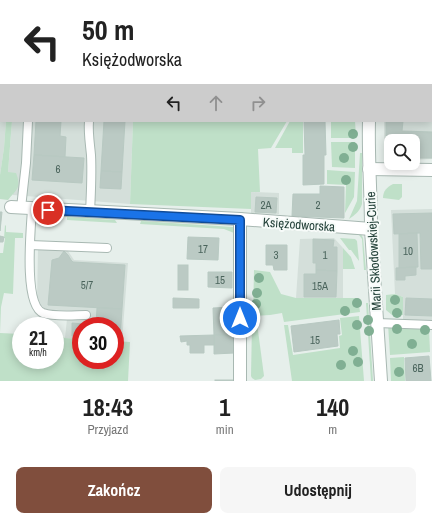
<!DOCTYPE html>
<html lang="pl">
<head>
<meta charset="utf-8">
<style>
	:root { --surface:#fff; --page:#f6f6f6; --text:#222; --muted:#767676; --accent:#804e3d }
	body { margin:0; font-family:"Archivo Narrow",sans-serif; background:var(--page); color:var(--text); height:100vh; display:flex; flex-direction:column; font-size:15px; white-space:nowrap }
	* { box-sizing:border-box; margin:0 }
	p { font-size:13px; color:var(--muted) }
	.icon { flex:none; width:22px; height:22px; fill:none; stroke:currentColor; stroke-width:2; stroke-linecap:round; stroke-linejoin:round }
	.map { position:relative; height:381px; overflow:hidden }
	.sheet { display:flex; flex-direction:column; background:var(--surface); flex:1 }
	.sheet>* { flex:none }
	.banner { position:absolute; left:0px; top:0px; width:432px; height:122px; box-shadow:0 2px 10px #0003; background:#fff; color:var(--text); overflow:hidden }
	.tools { position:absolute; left:384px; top:134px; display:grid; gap:8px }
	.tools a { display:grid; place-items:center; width:36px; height:36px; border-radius:8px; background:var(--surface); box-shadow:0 2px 10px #0003; font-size:20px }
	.speed { position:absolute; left:12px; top:317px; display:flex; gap:8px; font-size:20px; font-weight:700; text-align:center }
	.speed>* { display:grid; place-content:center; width:52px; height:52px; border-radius:50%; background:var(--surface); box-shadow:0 2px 10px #0003; line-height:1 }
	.speed small { font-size:10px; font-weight:400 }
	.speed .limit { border:6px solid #d22; background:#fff; color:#111 }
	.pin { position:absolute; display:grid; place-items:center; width:34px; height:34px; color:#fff; margin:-17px; border:2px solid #fff; border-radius:50%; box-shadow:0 1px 4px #0007 }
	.me { position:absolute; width:44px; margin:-22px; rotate:0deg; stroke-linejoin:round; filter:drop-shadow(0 0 3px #0008) }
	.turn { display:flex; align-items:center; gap:14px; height:84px; padding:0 16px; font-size:18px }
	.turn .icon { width:52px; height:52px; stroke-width:2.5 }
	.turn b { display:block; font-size:28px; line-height:34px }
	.lanes { display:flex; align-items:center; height:38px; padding:0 16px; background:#0003; justify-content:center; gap:20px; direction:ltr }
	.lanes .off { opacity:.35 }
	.eta { display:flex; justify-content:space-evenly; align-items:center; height:68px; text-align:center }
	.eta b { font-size:24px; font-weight:700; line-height:28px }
	.action { display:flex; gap:8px; margin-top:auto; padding:8px 16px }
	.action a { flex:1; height:46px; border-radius:8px; background:var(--accent); color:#fff; font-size:16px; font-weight:700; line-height:46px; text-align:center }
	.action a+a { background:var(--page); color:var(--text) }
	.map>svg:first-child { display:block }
	.built { fill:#d4dfda }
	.green { fill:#bfe0c8 }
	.building { fill:#bbcac4; stroke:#b8c9c2 }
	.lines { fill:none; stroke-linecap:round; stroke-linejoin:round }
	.service-casing { stroke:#a8b8b2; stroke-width:10 }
	.minor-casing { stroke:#a8b8b2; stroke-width:14 }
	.service { stroke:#fff; stroke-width:8 }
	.minor { stroke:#fff; stroke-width:12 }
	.rail-casing { stroke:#5f7d75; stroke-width:4.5 }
	.rail { stroke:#f7fbf9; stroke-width:3; stroke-dasharray:9; stroke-linecap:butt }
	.tree { fill:#80af93 }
	.route-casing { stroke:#114b97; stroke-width:10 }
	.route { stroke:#1a73e8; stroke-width:7 }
	.labels { text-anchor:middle; stroke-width:4; stroke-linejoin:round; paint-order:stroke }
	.number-label { font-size:11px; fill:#4a645c }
	.street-label { font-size:13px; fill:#24423a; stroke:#f7fbf9 }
</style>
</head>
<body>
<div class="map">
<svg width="432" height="381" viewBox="0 0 432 381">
	<rect width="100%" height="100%" fill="#e6efeb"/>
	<!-- built -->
	<g class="built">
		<path d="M0,0H25V1H1V121H6L4,148L0,175Z"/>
		<rect x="30" y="0" width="109" height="1"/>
		<path d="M431,62H432V159L413,160V141H391V158L384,153V121H431Z"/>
		<path d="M12,121H133L130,204L13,195L8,172Z"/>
		<path d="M251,192L279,193V214L251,213Z"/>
		<path d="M432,209V320H403V297L395,294L391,210Z"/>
		<path d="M334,238L343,248V299L296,298L300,239Z"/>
		<path d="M38,249L68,251L74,260L128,263L122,341H115V326H81V339L65,338L67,319H88L89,312L45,309L37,300Z"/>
	</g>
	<!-- green -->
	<g class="green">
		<path d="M139,0H250L249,1H139Z"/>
		<path d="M6,121H12L8,172L16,173C22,188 16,190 8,200L0,199V175L4,148Z"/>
		<path d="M133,121H287L271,148L258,149L260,192H251V209L130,204Z"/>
		<path d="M290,121H303V153H292V148H275Z"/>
		<path d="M331,121H355L356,138H331Z"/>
		<path d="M331,142H355V168L332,167Z"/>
		<path d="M360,153H362V204C360,211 355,215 349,219L357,201Z"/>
		<path d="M327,170L355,172L354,197L345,213L346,185L327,184Z"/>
		<path d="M393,184H402V197L399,200L383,198C383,191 387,187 393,184Z"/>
		<path d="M67,217L115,220L117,223L67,220Z"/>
		<path d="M141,221L233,227L235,230V232L234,233L224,229L140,224Z"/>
		<path d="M5,225L6,226V232L23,233V238H15L13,294L4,293L1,307L0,333L21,334V360H55V336H61L65,338L81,339V360H115V341L130,342L128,381H0V253H3L5,238H4Z"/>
		<path d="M346,233L361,234L363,238L366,270H364L362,239L359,235L344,234Z"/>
		<path d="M340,238L355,239L357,241L359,261L351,250H349Z"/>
		<path d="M343,248L351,257L355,269H343Z"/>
		<path d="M254,270L270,272L281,294L296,298H358L360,312L284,322L282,313L270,315L253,316Z"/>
		<path d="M395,294L403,297V315H392L386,310V295Z"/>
		<path d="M366,303H368L373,381H371Z"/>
		<path d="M359,316L364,381H292L284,325H288L293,355L340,348L339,336L342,335L340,318Z"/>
		<path d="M252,323H257L264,376L261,379L255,380L252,378L251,376Z"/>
		<path d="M388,324L429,327L430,352L390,355Z"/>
		<path d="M404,357L405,381H391L390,358Z"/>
	</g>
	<!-- building -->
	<g class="building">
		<path d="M97,0H124L123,1H97Z"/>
		<rect x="281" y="0" width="22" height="1"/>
		<rect x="321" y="0" width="22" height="1"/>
		<rect x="386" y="0" width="23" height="1"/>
		<path d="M425,0H432V10H431V1H425Z"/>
		<path d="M36,121H61L60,136L66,137L65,157L34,155Z"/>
		<path d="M104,121H125L122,172L101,171Z"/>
		<path d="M304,121H325L326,155H324V184L303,185V155H305Z"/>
		<path d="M386,121H403L402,131L432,132V158H413V141H391V156L386,150Z"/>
		<path d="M34,155L84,158L82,183L32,180Z"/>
		<path d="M101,171L122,172L121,189L100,188Z"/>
		<path d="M320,186L344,187V218L292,216L293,194H320Z"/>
		<path d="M256,197L277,198L276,213L255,212Z"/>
		<path d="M0,212H2L0,231Z"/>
		<path d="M432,213V269H421L420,233L394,234L393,214Z"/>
		<path d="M417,233L418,267L399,268V234Z"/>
		<path d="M0,236L4,237L3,242H0Z"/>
		<path d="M188,237L219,238L218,260L187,259Z"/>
		<path d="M313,239L334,240L333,247H337V271L316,270V263H313Z"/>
		<path d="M266,245H287V270H274L273,265H266Z"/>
		<path d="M64,251L68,255L71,260L73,262L125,265L122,309L48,305L52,260L59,258Z"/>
		<rect x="178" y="265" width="10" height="25"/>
		<path d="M416,267V275L405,276V280H396V268Z"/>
		<path d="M316,270L337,271L336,297H304V274H316Z"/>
		<path d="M208,272H232V288L208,287Z"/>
		<path d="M173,298L199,299V308H173Z"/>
		<path d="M406,298L432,299V316L405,315Z"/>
		<path d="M233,307L234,335H214L213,308Z"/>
		<path d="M97,308L122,309L120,339H115V326H81V337L72,336V323L96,325Z"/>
		<path d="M339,320L340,334H337L338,346L294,352L291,326Z"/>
		<path d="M214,335H234V353L214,354Z"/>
		<path d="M214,335V345H204V353H190V345H187V341L181,342L180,336Z"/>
		<path d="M429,356L431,381H406L405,358Z"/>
		<rect x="215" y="380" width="19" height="1"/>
	</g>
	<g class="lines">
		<defs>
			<g id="service">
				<path d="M43,1V0"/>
				<path d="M89,121C88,133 90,144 91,155C92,174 91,193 90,212"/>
				<path d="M21,208L26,163L28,121"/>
				<path d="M32,209C31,227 23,305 43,313C54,317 75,315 86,315"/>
				<path d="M30,245L107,248"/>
				<path d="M377,323L432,325"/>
			</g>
			<g id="minor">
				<path d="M370,1V0"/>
				<path d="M369,121C368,157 371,193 371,229L381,381"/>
				<path d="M369,169L432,170"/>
				<path d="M11,207L240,219L371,229"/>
				<path d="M240,219V381"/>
			</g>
		</defs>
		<!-- service casing -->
		<use href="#service" class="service-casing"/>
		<!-- minor casing -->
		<use href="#minor" class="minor-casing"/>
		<!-- service -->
		<use href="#service" class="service"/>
		<!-- minor -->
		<use href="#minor" class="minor"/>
		<defs>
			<g id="rail">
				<path d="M9,1V0"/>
				<path d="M19,1V0"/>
				<path d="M0,55L1,49"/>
				<path d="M0,119L1,111"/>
			</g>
		</defs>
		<!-- rail casing -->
		<use href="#rail" class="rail-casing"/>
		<!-- rail -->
		<use href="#rail" class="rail"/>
	</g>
	<!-- trees -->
	<g class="tree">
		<circle cx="353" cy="134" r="5"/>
		<circle cx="353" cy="147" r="5"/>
		<circle cx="344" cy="158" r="5"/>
		<circle cx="346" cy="180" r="5"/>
		<circle cx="259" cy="278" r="5"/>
		<circle cx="257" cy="293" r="5"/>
		<circle cx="395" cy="300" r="5"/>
		<circle cx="357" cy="303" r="5"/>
		<circle cx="256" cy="304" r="5"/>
		<circle cx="345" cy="311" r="5"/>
		<circle cx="397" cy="313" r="5"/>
		<circle cx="368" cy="320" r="5"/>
		<circle cx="357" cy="325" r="5"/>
		<circle cx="397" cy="329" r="5"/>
		<circle cx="425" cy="330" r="5"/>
		<circle cx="369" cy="331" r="5"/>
		<circle cx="412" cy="344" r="5"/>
		<circle cx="353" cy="351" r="5"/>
		<circle cx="358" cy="362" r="5"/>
		<circle cx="341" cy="365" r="5"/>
		<circle cx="399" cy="372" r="5"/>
	</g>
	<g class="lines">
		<defs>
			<path id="route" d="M48,210L240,220V318"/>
		</defs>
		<!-- route casing -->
		<use href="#route" class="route-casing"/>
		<!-- route -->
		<use href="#route" class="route"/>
	</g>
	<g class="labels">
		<!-- number labels -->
		<g class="number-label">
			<text x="58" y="173">6</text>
			<text x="266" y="209">2A</text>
			<text x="318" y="209">2</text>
			<text x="203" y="253">17</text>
			<text x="408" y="255">10</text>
			<text x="276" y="259">3</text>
			<text x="325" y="259">1</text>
			<text x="220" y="284">15</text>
			<text x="87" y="289">5/7</text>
			<text x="320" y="290">15A</text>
			<text x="315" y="344">15</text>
			<text x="418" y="372">6B</text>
		</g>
		<!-- street labels -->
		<g class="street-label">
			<text transform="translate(299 224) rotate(4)" y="5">Księżodworska</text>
			<text transform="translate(373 251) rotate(-93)" y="5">Marii Skłodowskiej-Curie</text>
		</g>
	</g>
</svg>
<div class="tools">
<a><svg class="icon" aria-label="search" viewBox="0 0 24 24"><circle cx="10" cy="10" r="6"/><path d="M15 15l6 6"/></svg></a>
</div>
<div class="speed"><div>21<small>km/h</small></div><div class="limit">30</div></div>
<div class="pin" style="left:48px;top:210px;background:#d93025"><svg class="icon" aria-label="arrive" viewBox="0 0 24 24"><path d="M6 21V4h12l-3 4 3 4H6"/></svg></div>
<svg class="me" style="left:240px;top:318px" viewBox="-20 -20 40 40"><circle r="17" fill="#1a73e8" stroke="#fff" stroke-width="3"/><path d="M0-11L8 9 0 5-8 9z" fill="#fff"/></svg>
<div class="banner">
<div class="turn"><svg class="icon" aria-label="left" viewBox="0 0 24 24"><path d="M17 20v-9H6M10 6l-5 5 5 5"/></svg><div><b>50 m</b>Księżodworska</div></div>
<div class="lanes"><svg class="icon" aria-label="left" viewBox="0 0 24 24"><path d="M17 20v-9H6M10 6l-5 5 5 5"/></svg><svg class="icon off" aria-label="ahead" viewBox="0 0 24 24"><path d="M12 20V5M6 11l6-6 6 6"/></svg><svg class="icon off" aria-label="right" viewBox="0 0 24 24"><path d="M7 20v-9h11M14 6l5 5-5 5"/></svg></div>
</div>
</div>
<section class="sheet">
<div class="eta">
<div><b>18:43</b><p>Przyjazd</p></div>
<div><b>1</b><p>min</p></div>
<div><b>140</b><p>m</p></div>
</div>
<div class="action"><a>Zakończ</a><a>Udostępnij</a></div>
</section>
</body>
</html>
